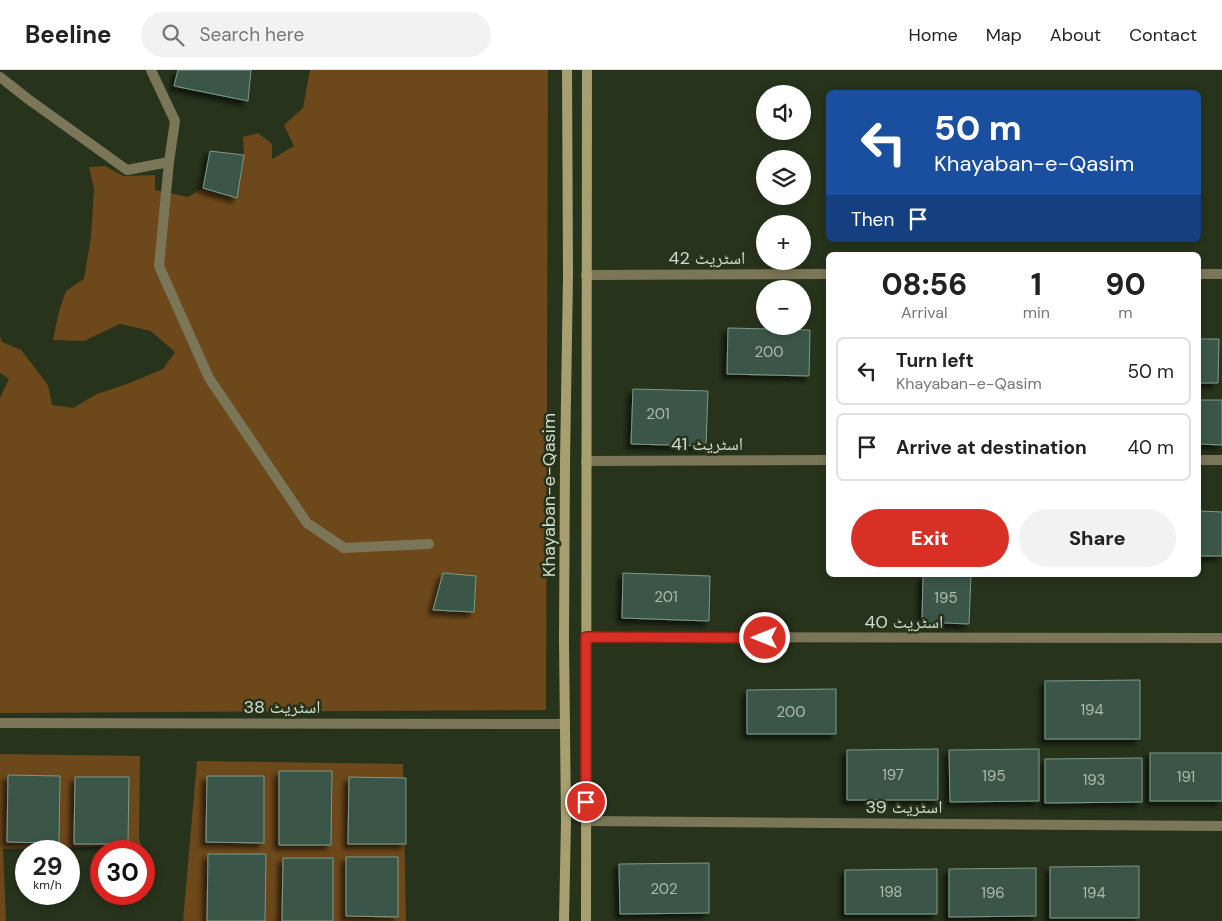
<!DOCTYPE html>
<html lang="en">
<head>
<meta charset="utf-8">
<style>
	:root { --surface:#fff; --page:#f2f2f2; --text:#222; --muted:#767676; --line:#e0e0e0; --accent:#d93025 }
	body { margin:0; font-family:"DM Sans","Noto Naskh Arabic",sans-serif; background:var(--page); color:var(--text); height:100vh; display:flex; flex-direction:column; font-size:19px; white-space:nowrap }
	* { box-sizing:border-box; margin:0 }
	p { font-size:16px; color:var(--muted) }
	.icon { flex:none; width:28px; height:28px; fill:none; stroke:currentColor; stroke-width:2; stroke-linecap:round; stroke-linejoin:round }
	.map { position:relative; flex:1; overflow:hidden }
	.panel { position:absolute; left:826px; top:182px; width:375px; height:325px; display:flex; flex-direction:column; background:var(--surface); border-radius:8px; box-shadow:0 2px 8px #0003 }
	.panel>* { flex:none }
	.top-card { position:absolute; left:826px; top:20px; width:375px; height:152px; border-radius:8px; box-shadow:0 2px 8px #0003; background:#1a4fa0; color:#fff; overflow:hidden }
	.fabs { position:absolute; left:756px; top:15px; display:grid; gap:10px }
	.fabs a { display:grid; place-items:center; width:55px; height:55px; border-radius:50%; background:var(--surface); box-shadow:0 2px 8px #0003; font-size:25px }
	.speed { position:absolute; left:15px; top:770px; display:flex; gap:10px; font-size:25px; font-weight:700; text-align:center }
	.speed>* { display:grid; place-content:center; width:65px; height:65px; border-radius:50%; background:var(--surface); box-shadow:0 2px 8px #0003; line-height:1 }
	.speed small { font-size:12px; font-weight:400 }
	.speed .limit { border:8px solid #d22; background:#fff; color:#111 }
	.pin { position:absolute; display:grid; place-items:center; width:42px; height:42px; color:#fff; margin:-21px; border:2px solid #fff; border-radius:50%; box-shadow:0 1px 5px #0007 }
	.me { position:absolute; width:55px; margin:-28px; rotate:270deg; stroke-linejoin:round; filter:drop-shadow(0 0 4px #0008) }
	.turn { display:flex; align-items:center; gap:18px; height:105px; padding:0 25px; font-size:22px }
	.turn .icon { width:65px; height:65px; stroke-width:2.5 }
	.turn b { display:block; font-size:35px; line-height:42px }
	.then { display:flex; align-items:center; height:48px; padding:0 25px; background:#0003; gap:10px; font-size:19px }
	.eta { display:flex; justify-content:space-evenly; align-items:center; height:85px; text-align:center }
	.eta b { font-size:30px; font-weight:800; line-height:35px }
	.cta { display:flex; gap:10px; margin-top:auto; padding:10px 25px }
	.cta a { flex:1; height:58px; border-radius:30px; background:var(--accent); color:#fff; font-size:20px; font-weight:800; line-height:58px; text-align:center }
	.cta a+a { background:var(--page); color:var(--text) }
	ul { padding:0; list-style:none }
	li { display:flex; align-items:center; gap:15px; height:68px; margin:0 10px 8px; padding:0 15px; border:2px solid var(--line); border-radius:8px }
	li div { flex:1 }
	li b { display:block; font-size:19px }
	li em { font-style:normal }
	header { display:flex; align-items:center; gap:30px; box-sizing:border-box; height:70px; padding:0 25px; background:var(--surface); border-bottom:1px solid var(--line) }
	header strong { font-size:24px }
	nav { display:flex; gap:28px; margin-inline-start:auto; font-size:18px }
	.search { width:350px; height:45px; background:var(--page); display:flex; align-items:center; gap:12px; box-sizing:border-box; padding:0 18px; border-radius:28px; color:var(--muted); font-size:19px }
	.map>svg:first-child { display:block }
	.green { fill:#6d481a }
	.building { fill:#3a5748; stroke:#7b9b89; filter:url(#shadow) }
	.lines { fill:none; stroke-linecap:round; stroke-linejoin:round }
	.street { stroke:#7c7659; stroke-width:10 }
	.secondary { stroke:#a89f70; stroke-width:10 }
	.route-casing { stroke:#8d1f18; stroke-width:12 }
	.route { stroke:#d93025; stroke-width:9 }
	.labels { text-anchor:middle; stroke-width:5; stroke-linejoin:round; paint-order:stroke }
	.number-label { font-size:15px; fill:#aebbac }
	.street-label { font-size:18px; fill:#d4dccd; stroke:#27331b }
</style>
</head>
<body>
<header>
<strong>Beeline</strong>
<div class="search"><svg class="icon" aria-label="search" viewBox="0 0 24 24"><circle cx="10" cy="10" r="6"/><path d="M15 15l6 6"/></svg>Search here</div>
<nav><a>Home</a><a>Map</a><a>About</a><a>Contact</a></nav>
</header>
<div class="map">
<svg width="1222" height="851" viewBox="0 0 1222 851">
	<defs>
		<filter id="shadow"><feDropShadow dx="-4.5" dy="4.5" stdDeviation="2.5" flood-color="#0009"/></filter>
	</defs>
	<rect width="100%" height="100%" fill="#27331b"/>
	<!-- green -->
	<g class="green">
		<path d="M310,0H548L546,640L0,643V328L9,309L0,303V266L2,272L21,280L48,315L52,335L73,338L97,324L127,314L163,299L175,282L151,261L120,254L84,271L53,270L59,241L66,221L84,209L91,167L94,119L89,97L105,96L124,106L155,105V120L188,127L203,118L237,128L244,85L243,67L258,63L272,74V89L294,76L284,55L303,38Z"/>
		<path d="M0,684L140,686L139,769L141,776L3,779L6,851H0Z"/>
		<path d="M197,691L403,694L406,851H183Z"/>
	</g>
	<!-- building -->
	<g class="building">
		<path d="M178,0H251L248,31L174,16Z"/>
		<path d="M210,81L244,85L237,128L203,118Z"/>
		<path d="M728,258L810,260L809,306L727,304Z"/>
		<path d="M1199,269H1219L1218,313H1199Z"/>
		<path d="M633,319L708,321L706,376L631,374Z"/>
		<path d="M1199,330H1222V375L1199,374Z"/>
		<path d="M1199,441L1222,442V486H1199Z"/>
		<path d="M443,503L476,506L474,542L433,540Z"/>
		<path d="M623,503L710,506L709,551L622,548Z"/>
		<path d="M923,505H971L969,554L922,552Z"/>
		<path d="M1140,610V669H1045V611Z"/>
		<path d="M836,619V664H747V620Z"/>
		<path d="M938,679V730H847V680Z"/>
		<path d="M1039,679V731L950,732L949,680Z"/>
		<rect x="1150" y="683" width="72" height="48"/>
		<path d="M1142,688V732L1045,733V689Z"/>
		<path d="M279,701H332L331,775H279Z"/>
		<path d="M8,705L60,706L59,773L7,772Z"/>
		<path d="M207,706H264V773L206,772Z"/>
		<path d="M75,707H129L128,774H74Z"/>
		<path d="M349,707L406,708V774H348Z"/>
		<path d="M208,784H266L265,851H207Z"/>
		<path d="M346,787H398V847L346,846Z"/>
		<path d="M283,788H333V851H282Z"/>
		<path d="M709,793V843L620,844L619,794Z"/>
		<path d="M1139,796V848H1050V797Z"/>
		<path d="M1036,798V846L949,847V799Z"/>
		<path d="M937,799V844H845V800Z"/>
	</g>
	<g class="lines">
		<!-- street -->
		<g class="street">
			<path d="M0,7L28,29L127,100L169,92L175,51L151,0"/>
			<path d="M169,92L159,196L209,308L307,453L344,478L429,474"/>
			<path d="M1199,204H1222"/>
			<path d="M586,205L829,204"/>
			<path d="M1199,390H1222"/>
			<path d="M586,391L829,390"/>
			<path d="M586,567L1222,568"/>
			<path d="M0,653L565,654"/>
			<path d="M587,751L1222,756"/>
		</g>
		<!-- secondary -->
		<g class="secondary">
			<path d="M564,851L566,751L564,569L565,391L568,205L567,0"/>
			<path d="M586,851L587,0"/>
		</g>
	</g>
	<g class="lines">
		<defs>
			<path id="route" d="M586,732V567L765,568"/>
		</defs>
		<!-- route casing -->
		<use href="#route" class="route-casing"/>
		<!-- route -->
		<use href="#route" class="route"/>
	</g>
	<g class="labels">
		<!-- number labels -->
		<g class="number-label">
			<text x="769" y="287">200</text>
			<text x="658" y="349">201</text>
			<text x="666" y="532">201</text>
			<text x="946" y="533">195</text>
			<text x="1092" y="645">194</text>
			<text x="791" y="647">200</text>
			<text x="893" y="710">197</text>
			<text x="994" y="711">195</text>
			<text x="1186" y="712">191</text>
			<text x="1094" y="715">193</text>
			<text x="664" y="824">202</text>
			<text x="891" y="827">198</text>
			<text x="993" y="828">196</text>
			<text x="1094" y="828">194</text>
		</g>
		<!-- street labels -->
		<g class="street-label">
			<text x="707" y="194">اسٹریٹ 42</text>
			<text x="707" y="380">اسٹریٹ 41</text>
			<text transform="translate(549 425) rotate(-90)" y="6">Khayaban-e-Qasim</text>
			<text x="904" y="558">اسٹریٹ 40</text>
			<text x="282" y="643">اسٹریٹ 38</text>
			<text x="904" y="743">اسٹریٹ 39</text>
		</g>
	</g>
</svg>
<div class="fabs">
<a><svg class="icon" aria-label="sound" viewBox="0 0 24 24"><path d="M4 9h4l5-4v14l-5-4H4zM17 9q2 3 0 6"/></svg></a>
<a><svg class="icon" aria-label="layers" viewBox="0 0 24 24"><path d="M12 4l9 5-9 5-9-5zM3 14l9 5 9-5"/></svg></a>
<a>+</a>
<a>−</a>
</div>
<div class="speed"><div>29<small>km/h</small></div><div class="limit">30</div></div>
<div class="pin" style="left:586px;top:732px;background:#d93025"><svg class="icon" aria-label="arrive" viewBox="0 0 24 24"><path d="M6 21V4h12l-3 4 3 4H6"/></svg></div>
<svg class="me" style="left:765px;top:568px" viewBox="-20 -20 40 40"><circle r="17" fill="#d93025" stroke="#fff" stroke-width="3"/><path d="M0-11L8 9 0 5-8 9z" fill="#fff"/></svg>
<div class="top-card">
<div class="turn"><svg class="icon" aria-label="left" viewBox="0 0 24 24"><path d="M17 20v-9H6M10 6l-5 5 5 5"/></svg><div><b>50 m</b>Khayaban-e-Qasim</div></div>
<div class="then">Then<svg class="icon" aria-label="arrive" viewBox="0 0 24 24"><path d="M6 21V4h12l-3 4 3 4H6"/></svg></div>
</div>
<section class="panel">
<div class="eta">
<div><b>08:56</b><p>Arrival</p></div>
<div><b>1</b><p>min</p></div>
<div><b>90</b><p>m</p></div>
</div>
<ul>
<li><svg class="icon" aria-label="left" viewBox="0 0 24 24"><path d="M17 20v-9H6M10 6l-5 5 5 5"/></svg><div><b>Turn left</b><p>Khayaban-e-Qasim</p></div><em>50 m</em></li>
<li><svg class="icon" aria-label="arrive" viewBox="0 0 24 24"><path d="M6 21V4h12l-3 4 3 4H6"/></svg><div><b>Arrive at destination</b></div><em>40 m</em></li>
</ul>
<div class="cta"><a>Exit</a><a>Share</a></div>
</section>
</div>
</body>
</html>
